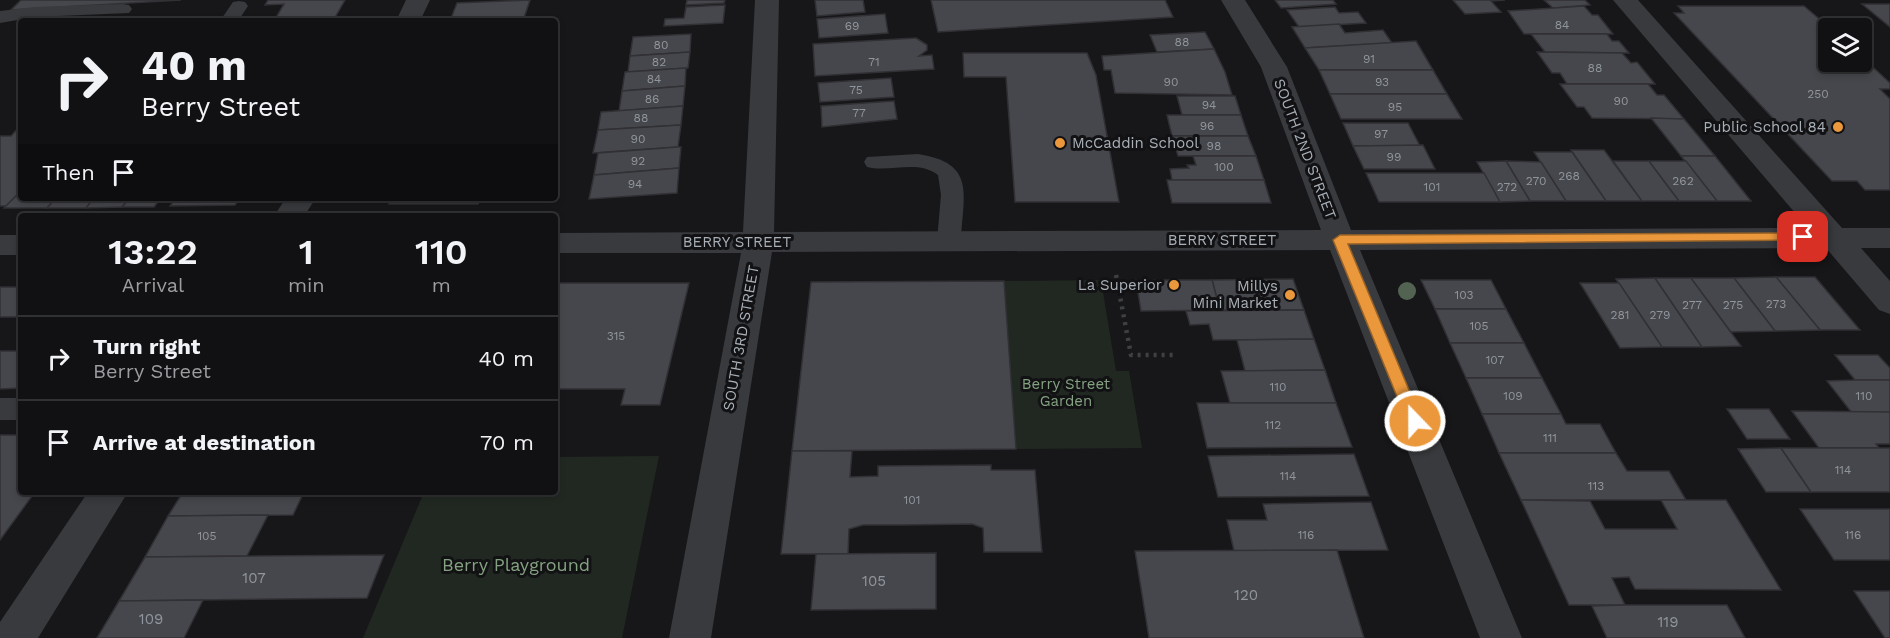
<!DOCTYPE html>
<html lang="en">
<head>
<meta charset="utf-8">
<style>
	:root { --surface:#111113; --page:#1e1f21; --text:#f1f3f6; --muted:#9c9da0; --line:#303133 }
	body { margin:0; font-family:"Work Sans",sans-serif; background:var(--page); color:var(--text); height:100vh; display:flex; flex-direction:column; font-size:22px; white-space:nowrap }
	* { box-sizing:border-box; margin:0 }
	p { font-size:20px; color:var(--muted) }
	.icon { flex:none; width:33px; height:33px; fill:none; stroke:currentColor; stroke-width:2; stroke-linecap:round; stroke-linejoin:round }
	.map { position:relative; flex:1; overflow:hidden }
	.drawer { position:absolute; left:18px; top:213px; width:540px; height:282px; display:flex; flex-direction:column; background:var(--surface); border-radius:6px; box-shadow:0 3px 9px #0003,0 0 0 2px var(--line) }
	.drawer>* { flex:none }
	.guide { position:absolute; left:18px; top:18px; width:540px; height:183px; border-radius:6px; box-shadow:0 3px 9px #0003,0 0 0 2px var(--line); background:#111113; color:var(--text); overflow:hidden }
	.fabs { position:absolute; left:1818px; top:18px; display:grid; gap:12px }
	.fabs a { display:grid; place-items:center; width:54px; height:54px; border-radius:6px; background:var(--surface); box-shadow:0 3px 9px #0003,0 0 0 2px var(--line); font-size:30px }
	.pin { position:absolute; display:grid; place-items:center; width:51px; height:51px; color:#fff; margin:-26px; border-radius:12px; box-shadow:0 3px 9px #0006 }
	.me { position:absolute; width:66px; margin:-33px; rotate:338deg; stroke-linejoin:round; filter:drop-shadow(0 0 4px #0008) }
	.turn { display:flex; align-items:center; gap:21px; height:126px; padding:0 24px; font-size:27px }
	.turn .icon { width:78px; height:78px; stroke-width:2.5 }
	.turn b { display:block; font-size:42px; line-height:51px }
	.then { display:flex; align-items:center; height:57px; padding:0 24px; background:#0003; gap:12px; font-size:22px }
	.eta { display:flex; justify-content:space-evenly; align-items:center; height:102px; text-align:center }
	.eta b { font-size:36px; font-weight:600; line-height:42px }
	ul { padding:0; list-style:none }
	li { display:flex; align-items:center; gap:18px; height:84px; padding:0 24px; border-top:2px solid var(--line) }
	li div { flex:1 }
	li b { display:block; font-size:22px }
	li em { font-style:normal }
	.map>svg:first-child { display:block }
	.green { fill:#212821 }
	.building { fill:#46474c; stroke:#313135; stroke-width:1.5 }
	.lines { fill:none; stroke-linecap:round; stroke-linejoin:round }
	.path { stroke:#3e4144; stroke-width:4.5; stroke-dasharray:3 5; stroke-linecap:butt }
	.service { fill:#383a3d; fill-rule:evenodd }
	.minor { fill:#383a3d; fill-rule:evenodd }
	.tree { fill:#536352 }
	.route { fill:#eb983c; stroke:#996327; stroke-width:1.5 }
	.poi-dot { fill:#eb983c; stroke:#121214; stroke-width:2 }
	.labels { text-anchor:middle; stroke-width:6; stroke-linejoin:round; paint-order:stroke }
	.number-label { font-size:12px; fill:#90969d }
	.poi-label { font-size:15px; fill:#a9b0b8; stroke:#121214; text-anchor:end }
	.street-label { font-size:15px; fill:#a9b0b8; stroke:#121214 }
	.park-label { font-size:15px; fill:#84a281; stroke:#121214 }
	.near-number-label { font-size:15px; fill:#90969d }
	.near-park-label { font-size:18px; fill:#84a281; stroke:#121214 }
</style>
</head>
<body>
<div class="map">
<svg width="1890" height="638" viewBox="0 0 1890 638">
	<rect width="100%" height="100%" fill="#171719"/>
	<!-- green -->
	<g class="green">
		<path d="M1101,280L1116,371H1129L1142,448L1016,449L1004,281Z"/>
		<path d="M659,456L622,638H363L424,492H555V457Z"/>
	</g>
	<!-- building -->
	<g class="building">
		<path d="M21,0H181L11,10Z"/>
		<path d="M268,0H345L333,21H274L284,4L265,5Z"/>
		<path d="M530,0L524,18L450,21L457,3Z"/>
		<path d="M687,0H725L724,3L686,5Z"/>
		<path d="M815,0H863L865,12L817,16Z"/>
		<path d="M931,0H1165L1173,17L938,32Z"/>
		<path d="M1275,0H1333L1336,4L1281,8Z"/>
		<path d="M1453,0H1505L1491,1L1501,12L1465,14Z"/>
		<path d="M1544,0H1585L1590,5L1553,8Z"/>
		<path d="M1862,4H1890V27Z"/>
		<path d="M725,5L723,23L664,26L665,19L684,18L686,7Z"/>
		<path d="M1584,6L1592,15H1598L1613,34H1524L1508,11Z"/>
		<path d="M1678,6H1804L1830,28L1828,62H1862V57L1890,83V89H1880L1890,99V190H1865L1857,181H1832L1674,13H1684Z"/>
		<path d="M1335,7L1339,13L1358,12L1366,23L1299,27L1287,10Z"/>
		<path d="M885,14L888,33L819,38L817,19Z"/>
		<path d="M537,17L536,21H477Z"/>
		<path d="M1339,24L1345,33L1383,30L1392,43L1305,48L1292,27Z"/>
		<path d="M1205,32L1214,49L1157,52L1150,35Z"/>
		<path d="M691,34L690,52L630,56L633,37Z"/>
		<path d="M1531,34H1607L1612,41H1619L1629,53L1545,52Z"/>
		<path d="M916,38L927,45V50L919,56L932,55L934,69L815,76L813,44Z"/>
		<path d="M1416,41L1433,70H1319L1305,48Z"/>
		<path d="M1214,49L1225,72L1232,95L1115,93L1111,70H1104L1102,56Z"/>
		<path d="M690,52L688,68L628,72L630,56Z"/>
		<path d="M1537,52L1622,53L1631,63L1637,62L1655,84H1567L1560,73H1552Z"/>
		<path d="M963,53H1087L1096,75L1119,202H1015L1006,77H964Z"/>
		<path d="M686,68L685,86L622,91L625,72Z"/>
		<path d="M1319,70H1433L1447,94H1330Z"/>
		<path d="M891,78L894,97L820,102L818,83Z"/>
		<path d="M1560,84H1648L1657,95H1664L1684,119L1592,118L1584,107H1577Z"/>
		<path d="M685,86L683,106L619,111L622,91Z"/>
		<path d="M1330,94H1447L1462,119H1341Z"/>
		<path d="M1177,96H1235L1241,115H1182Z"/>
		<path d="M894,101L897,119L822,127L821,106Z"/>
		<path d="M683,106L681,125L598,130L601,112Z"/>
		<path d="M1167,115H1241L1248,136H1172Z"/>
		<path d="M1651,118L1684,119L1715,156H1681Z"/>
		<path d="M1343,123H1408L1420,146H1353Z"/>
		<path d="M21,125V191L6,206H0V136H11Z"/>
		<path d="M681,125L678,147L593,153L598,130Z"/>
		<path d="M1172,136H1248L1256,156H1178Z"/>
		<path d="M1423,145L1435,169H1364L1353,146Z"/>
		<path d="M678,147H681L679,168L594,175L598,153Z"/>
		<path d="M1571,150H1604L1642,201H1606Z"/>
		<path d="M1534,152H1572L1606,201H1566Z"/>
		<path d="M1193,156H1256L1264,180H1172L1170,169L1189,168L1187,165H1196Z"/>
		<path d="M1681,156H1715L1751,201H1717Z"/>
		<path d="M1506,161L1541,162L1566,201H1530Z"/>
		<path d="M1506,161L1530,201L1500,202L1477,162Z"/>
		<path d="M1613,161H1649L1679,201H1642Z"/>
		<path d="M1649,161H1686L1717,201H1679Z"/>
		<path d="M679,168L677,193L589,199L594,175Z"/>
		<path d="M1366,173H1484L1500,202H1379Z"/>
		<path d="M1167,180H1264L1271,203H1172Z"/>
		<path d="M21,191V198H56L47,208H4Z"/>
		<path d="M56,198H94L86,208H47Z"/>
		<path d="M94,198H130L122,207L86,208Z"/>
		<path d="M130,198H161L154,207H122Z"/>
		<path d="M176,198H240L235,205L170,206Z"/>
		<path d="M392,198H481L478,204H389Z"/>
		<path d="M1776,277H1815L1860,330H1820Z"/>
		<path d="M1776,277L1820,330L1775,331L1734,278Z"/>
		<path d="M1655,278L1702,347H1662L1616,279Z"/>
		<path d="M1655,278H1691L1741,346L1702,347Z"/>
		<path d="M1691,278H1734L1775,331L1731,332Z"/>
		<path d="M1293,279L1304,310H1220L1212,280Z"/>
		<path d="M1136,280H1212L1220,310L1141,311Z"/>
		<path d="M1421,280H1491L1506,309H1435Z"/>
		<path d="M1004,281L1016,449L792,451L811,282Z"/>
		<path d="M555,283H689L660,405H621L625,389H555Z"/>
		<path d="M1580,283H1619L1662,347L1620,348Z"/>
		<rect x="0" y="287" width="21" height="30"/>
		<path d="M1435,309H1506L1524,343H1450Z"/>
		<path d="M1304,310L1314,339L1213,340L1209,324L1190,325L1186,311Z"/>
		<path d="M1314,339L1325,370L1245,371L1237,340Z"/>
		<path d="M1450,343H1524L1542,378H1466Z"/>
		<path d="M0,351H21V388L0,389Z"/>
		<path d="M1835,355H1878L1890,368V380H1855Z"/>
		<path d="M1325,370L1336,403H1230L1221,371Z"/>
		<path d="M1466,378H1542L1561,414H1482Z"/>
		<path d="M1855,380H1890V412L1852,413L1827,381Z"/>
		<path d="M1197,403H1336L1352,447L1207,448Z"/>
		<path d="M1727,409H1769L1790,439H1747Z"/>
		<path d="M1792,411L1890,412V444H1876L1879,448H1819Z"/>
		<path d="M1482,414H1561L1566,424H1600L1616,453H1499Z"/>
		<path d="M0,435H21V492H35L0,540Z"/>
		<path d="M1781,448L1811,492H1766L1738,449Z"/>
		<path d="M1781,448H1890V492H1811Z"/>
		<path d="M792,451H852L850,477L878,476V466L991,465V470H1035L1042,552H984L983,528L972,524L902,525H863L849,529L848,554H781Z"/>
		<path d="M1499,453H1616L1627,471H1669L1686,500H1521Z"/>
		<path d="M1354,454L1369,496L1218,497L1208,456Z"/>
		<path d="M183,492H304L293,515L168,516Z"/>
		<path d="M1521,500L1590,501L1605,529H1677L1661,500H1726L1781,590L1635,589L1629,577L1612,578L1625,605H1569Z"/>
		<path d="M1371,502L1388,550L1234,551L1227,520H1267L1263,504Z"/>
		<path d="M1800,509H1890V560H1834Z"/>
		<path d="M268,515L247,556L145,557L168,516Z"/>
		<path d="M1337,550L1364,638H1149L1135,551Z"/>
		<path d="M936,553V609L811,610L816,554Z"/>
		<path d="M384,555L367,598L119,601L145,557Z"/>
		<path d="M1854,591H1890V638H1885Z"/>
		<path d="M203,600L184,638H97L119,601Z"/>
		<path d="M1625,605H1727L1745,638H1607L1592,606Z"/>
	</g>
	<g class="lines">
		<!-- path -->
		<path class="path" d="M1116,275L1131,355H1177"/>
		<!-- service -->
		<g class="service">
			<path d="M239,1L245,2L248,6L238,21H220L233,2Z"/>
			<path d="M123,4L129,5L132,9L129,13L35,17L0,23V11L35,7Z"/>
			<path d="M918,154C977,163 963,195 961,241L957,247L949,249L941,247L937,241L941,195L938,175C917,159 890,173 867,167L864,162L867,157Z"/>
			<rect x="0" y="398" width="21" height="22"/>
		</g>
		<!-- minor -->
		<g class="minor">
			<path d="M406,0H430L420,21H396Z"/>
			<path d="M755,0H779L774,232L1321,230L1261,67L1221,0H1245L1287,67L1351,230L1808,228L1613,0H1638L1842,228H1890V248H1861L1890,281V314L1879,310L1826,248L1360,250L1522,638H1480L1330,250L772,252L711,638H669L741,253H555V233L743,232Z"/>
			<path d="M286,198H316L304,216H274Z"/>
			<rect x="0" y="235" width="21" height="20"/>
			<path d="M88,492H128L38,638H0V622Z"/>
		</g>
	</g>
	<!-- trees -->
	<circle class="tree" cx="1407" cy="291" r="9"/>
	<!-- route -->
	<path class="route" d="M1803,233L1807,234L1809,237L1807,240L1348,244L1422,421L1420,426H1409L1407,421L1333,240L1340,235Z"/>
	<!-- markers -->
	<g class="poi-dot">
		<circle cx="1838" cy="127" r="6"/>
		<circle cx="1060" cy="143" r="6"/>
		<circle cx="1174" cy="285" r="6"/>
		<circle cx="1290" cy="295" r="6"/>
	</g>
	<g class="labels">
		<!-- number labels -->
		<g class="number-label">
			<text x="1562" y="29">84</text>
			<text x="852" y="30">69</text>
			<text x="1182" y="46">88</text>
			<text x="661" y="49">80</text>
			<text x="1369" y="63">91</text>
			<text x="659" y="66">82</text>
			<text x="874" y="66">71</text>
			<text x="1595" y="72">88</text>
			<text x="654" y="83">84</text>
			<text x="1171" y="86">90</text>
			<text x="1382" y="86">93</text>
			<text x="856" y="94">75</text>
			<text x="1818" y="98">250</text>
			<text x="652" y="103">86</text>
			<text x="1621" y="105">90</text>
			<text x="1209" y="109">94</text>
			<text x="1395" y="111">95</text>
			<text x="859" y="117">77</text>
			<text x="641" y="122">88</text>
			<text x="1207" y="130">96</text>
			<text x="1381" y="138">97</text>
			<text x="638" y="143">90</text>
			<text x="1214" y="150">98</text>
			<text x="1394" y="161">99</text>
			<text x="638" y="165">92</text>
			<text x="1224" y="171">100</text>
			<text x="1569" y="180">268</text>
			<text x="1536" y="185">270</text>
			<text x="1683" y="185">262</text>
			<text x="635" y="188">94</text>
			<text x="1432" y="191">101</text>
			<text x="1507" y="191">272</text>
			<text x="1464" y="299">103</text>
			<text x="1776" y="308">273</text>
			<text x="1692" y="309">277</text>
			<text x="1733" y="309">275</text>
			<text x="1620" y="319">281</text>
			<text x="1660" y="319">279</text>
			<text x="1479" y="330">105</text>
			<text x="616" y="340">315</text>
			<text x="1495" y="364">107</text>
			<text x="1278" y="391">110</text>
			<text x="1513" y="400">109</text>
			<text x="1864" y="400">110</text>
			<text x="1273" y="429">112</text>
			<text x="1550" y="442">111</text>
			<text x="1843" y="474">114</text>
			<text x="1288" y="480">114</text>
			<text x="1596" y="490">113</text>
			<text x="912" y="504">101</text>
			<text x="1306" y="539">116</text>
			<text x="1853" y="539">116</text>
			<text x="207" y="540">105</text>
		</g>
		<!-- poi labels -->
		<g class="poi-label">
			<text x="1826" y="132">Public School 84</text>
			<text x="1072" y="148" text-anchor="start">McCaddin School</text>
			<text x="1162" y="290">La Superior</text>
			<text x="1278" y="291">Millys<tspan x="1278" dy="17">Mini Market</tspan></text>
		</g>
		<!-- street labels -->
		<g class="street-label">
			<text transform="translate(1305 149) rotate(69)" y="5">SOUTH 2ND STREET</text>
			<text x="1222" y="245">BERRY STREET</text>
			<text x="737" y="247">BERRY STREET</text>
			<text transform="translate(741 338) rotate(-80)" y="5">SOUTH 3RD STREET</text>
		</g>
		<!-- park labels -->
		<g class="park-label">
			<text x="1066" y="389">Berry Street<tspan x="1066" dy="17">Garden</tspan></text>
		</g>
		<!-- near-number labels -->
		<g class="near-number-label">
			<text x="254" y="583">107</text>
			<text x="874" y="586">105</text>
			<text x="1246" y="600">120</text>
			<text x="151" y="624">109</text>
			<text x="1668" y="627">119</text>
		</g>
		<!-- near-park labels -->
		<g class="near-park-label">
			<text x="516" y="571">Berry Playground</text>
		</g>
	</g>
</svg>
<div class="fabs">
<a><svg class="icon" aria-label="layers" viewBox="0 0 24 24"><path d="M12 4l9 5-9 5-9-5zM3 14l9 5 9-5"/></svg></a>
</div>
<div class="pin" style="left:1803px;top:237px;background:#d93025"><svg class="icon" aria-label="arrive" viewBox="0 0 24 24"><path d="M6 21V4h12l-3 4 3 4H6"/></svg></div>
<svg class="me" style="left:1415px;top:421px" viewBox="-20 -20 40 40"><circle r="17" fill="#eb983c" stroke="#fff" stroke-width="3"/><path d="M0-11L8 9 0 5-8 9z" fill="#fff"/></svg>
<div class="guide">
<div class="turn"><svg class="icon" aria-label="right" viewBox="0 0 24 24"><path d="M7 20v-9h11M14 6l5 5-5 5"/></svg><div><b>40 m</b>Berry Street</div></div>
<div class="then">Then<svg class="icon" aria-label="arrive" viewBox="0 0 24 24"><path d="M6 21V4h12l-3 4 3 4H6"/></svg></div>
</div>
<section class="drawer">
<div class="eta">
<div><b>13:22</b><p>Arrival</p></div>
<div><b>1</b><p>min</p></div>
<div><b>110</b><p>m</p></div>
</div>
<ul>
<li><svg class="icon" aria-label="right" viewBox="0 0 24 24"><path d="M7 20v-9h11M14 6l5 5-5 5"/></svg><div><b>Turn right</b><p>Berry Street</p></div><em>40 m</em></li>
<li><svg class="icon" aria-label="arrive" viewBox="0 0 24 24"><path d="M6 21V4h12l-3 4 3 4H6"/></svg><div><b>Arrive at destination</b></div><em>70 m</em></li>
</ul>
</section>
</div>
</body>
</html>
